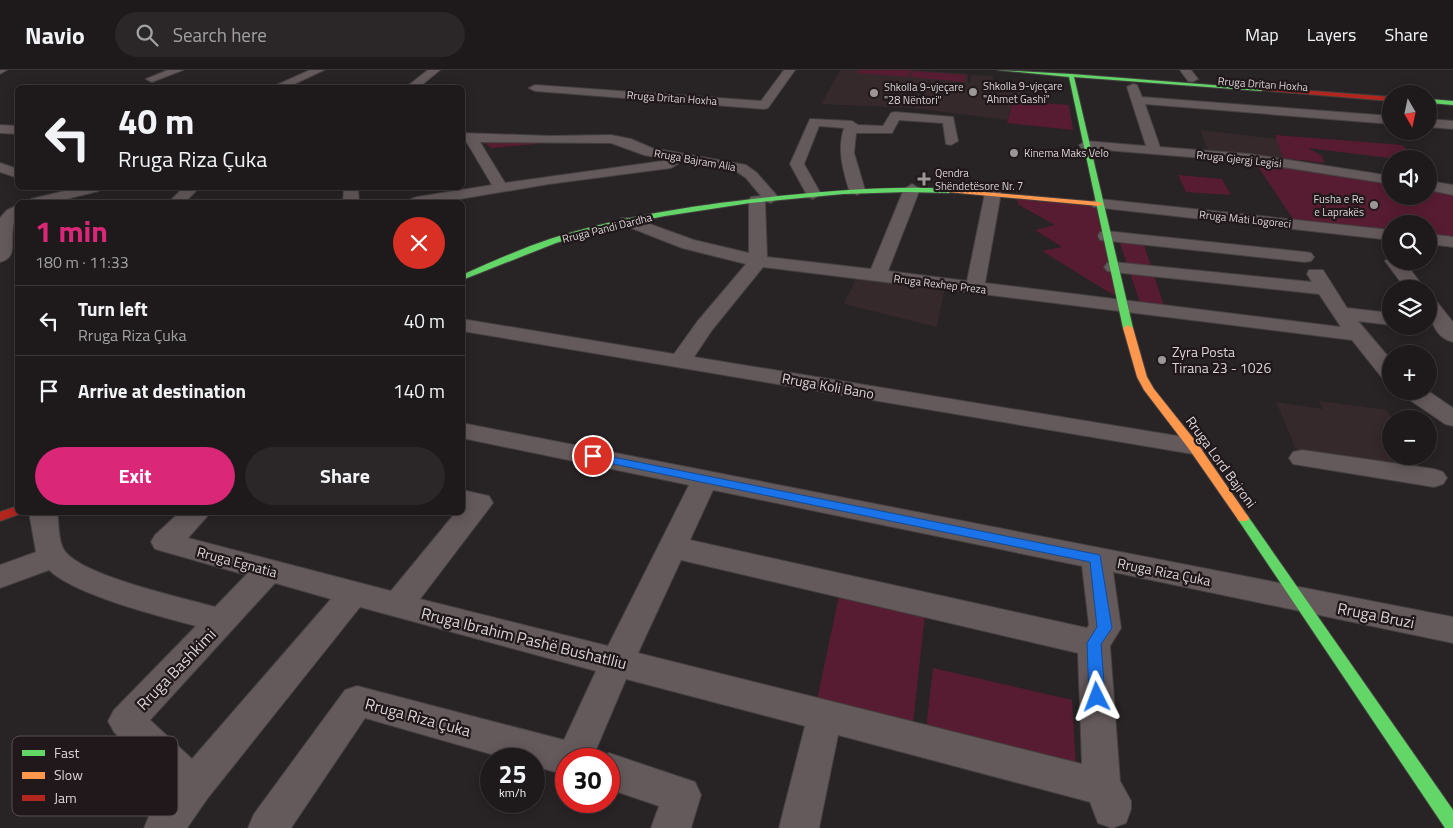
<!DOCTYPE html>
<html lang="en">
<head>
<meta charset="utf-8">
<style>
	:root { --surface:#1e1a1b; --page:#2b2728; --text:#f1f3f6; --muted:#a1a1a3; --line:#3c383a; --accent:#db2777 }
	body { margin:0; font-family:"Titillium Web",sans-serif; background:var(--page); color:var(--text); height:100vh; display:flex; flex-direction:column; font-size:19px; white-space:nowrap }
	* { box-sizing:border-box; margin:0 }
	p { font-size:16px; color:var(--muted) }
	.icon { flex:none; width:28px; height:28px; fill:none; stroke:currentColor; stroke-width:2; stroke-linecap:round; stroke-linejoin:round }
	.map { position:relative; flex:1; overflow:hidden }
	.drawer { position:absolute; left:15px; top:130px; width:450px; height:315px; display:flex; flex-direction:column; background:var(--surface); border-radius:8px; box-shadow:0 2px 12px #0003,0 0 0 1px var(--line) }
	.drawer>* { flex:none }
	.hud { position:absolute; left:15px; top:15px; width:450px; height:105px; border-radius:8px; box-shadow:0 2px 12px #0003,0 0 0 1px var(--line); background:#1e1a1b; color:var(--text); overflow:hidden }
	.needle { width:32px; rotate:171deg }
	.buttons { position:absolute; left:1382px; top:15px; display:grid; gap:10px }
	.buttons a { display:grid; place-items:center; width:55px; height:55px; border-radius:50%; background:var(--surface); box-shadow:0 2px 12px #0003,0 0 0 1px var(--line); font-size:25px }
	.speed { position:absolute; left:480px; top:678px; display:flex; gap:10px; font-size:25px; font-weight:700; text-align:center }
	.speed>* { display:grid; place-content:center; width:65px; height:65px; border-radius:50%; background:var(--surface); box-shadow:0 2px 12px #0003,0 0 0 1px var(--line); line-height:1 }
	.speed small { font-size:12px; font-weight:400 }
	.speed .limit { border:8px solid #d22; background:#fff; color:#111 }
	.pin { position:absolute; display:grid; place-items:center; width:42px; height:42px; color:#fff; margin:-21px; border:2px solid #fff; border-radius:50%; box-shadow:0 1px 5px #0007 }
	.me { position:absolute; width:55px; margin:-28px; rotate:357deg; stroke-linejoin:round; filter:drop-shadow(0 0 4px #0008) }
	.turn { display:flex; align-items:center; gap:18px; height:105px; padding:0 20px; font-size:22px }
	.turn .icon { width:65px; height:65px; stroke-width:2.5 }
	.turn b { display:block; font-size:35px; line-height:42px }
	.round { display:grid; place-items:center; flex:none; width:52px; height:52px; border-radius:26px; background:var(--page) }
	.headline { display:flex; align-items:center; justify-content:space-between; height:85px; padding:0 20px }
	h1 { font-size:30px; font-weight:700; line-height:38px; color:var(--accent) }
	.action { display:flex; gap:10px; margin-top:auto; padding:10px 20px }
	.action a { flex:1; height:58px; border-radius:30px; background:var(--accent); color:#fff; font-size:20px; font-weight:700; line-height:58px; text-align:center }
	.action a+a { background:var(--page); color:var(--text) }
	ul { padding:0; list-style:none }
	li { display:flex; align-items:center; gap:15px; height:70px; padding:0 20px; border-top:1px solid var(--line) }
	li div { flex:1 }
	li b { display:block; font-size:19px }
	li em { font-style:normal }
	header { display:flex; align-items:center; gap:30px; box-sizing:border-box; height:70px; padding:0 25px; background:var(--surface); border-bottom:1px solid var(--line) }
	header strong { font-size:24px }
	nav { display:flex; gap:28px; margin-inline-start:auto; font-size:18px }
	.search { width:350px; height:45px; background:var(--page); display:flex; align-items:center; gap:12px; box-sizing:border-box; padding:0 18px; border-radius:28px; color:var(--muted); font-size:19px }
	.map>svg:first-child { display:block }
	.built { fill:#36292b }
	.green { fill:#571c31 }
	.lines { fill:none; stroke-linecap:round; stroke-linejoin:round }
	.street-casing { stroke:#444041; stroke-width:2 }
	.fast-casing { stroke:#444041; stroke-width:2 }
	.slow-casing { stroke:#444041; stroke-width:2 }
	.jam-casing { stroke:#444041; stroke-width:2 }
	.street { fill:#64595b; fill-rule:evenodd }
	.fast { fill:#63d668; fill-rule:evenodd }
	.slow { fill:#ff974d; fill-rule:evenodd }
	.jam { fill:#b3261e; fill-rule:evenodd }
	.route { fill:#1a73e8; stroke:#114b97 }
	.poi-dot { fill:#9c9697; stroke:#20181a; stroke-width:2 }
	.labels { text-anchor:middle; stroke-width:4.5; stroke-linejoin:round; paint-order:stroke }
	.far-street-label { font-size:11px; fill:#dad4d5; stroke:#20181a }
	.far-poi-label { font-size:11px; fill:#dad4d5; stroke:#20181a; text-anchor:start }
	.poi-label { font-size:14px; fill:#dad4d5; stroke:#20181a; text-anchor:start }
	.street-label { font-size:14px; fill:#dad4d5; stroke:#20181a }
	.near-street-label { font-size:16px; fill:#dad4d5; stroke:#20181a }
	.key { fill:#20181a; stroke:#585052; stroke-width:1 }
	.key-label { font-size:14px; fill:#dad4d5 }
</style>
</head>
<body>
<header>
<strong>Navio</strong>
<div class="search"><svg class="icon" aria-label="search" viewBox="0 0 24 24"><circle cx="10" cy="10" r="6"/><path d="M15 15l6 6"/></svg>Search here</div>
<nav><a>Map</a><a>Layers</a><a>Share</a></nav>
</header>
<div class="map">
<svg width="1453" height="758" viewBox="0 0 1453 758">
	<rect width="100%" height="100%" fill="#282324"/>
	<!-- built -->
	<g class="built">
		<path d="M840,0H911L968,4V13H970L971,5L993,6V14L1021,16L1027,32L1013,31L1007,50L913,38L931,10H929L911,38L821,34Z"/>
		<path d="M1200,60L1277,69L1284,91L1209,83Z"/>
		<path d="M857,207L945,217L937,257L844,234Z"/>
		<path d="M1319,331L1387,340L1392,349L1391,386H1414L1425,404L1298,384L1276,332L1323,339Z"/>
	</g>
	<!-- green -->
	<g class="green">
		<path d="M859,0H911L908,7L857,3Z"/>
		<path d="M913,1L966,5L965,12L910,7Z"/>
		<path d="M1013,31L1069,35L1073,60L1007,53Z"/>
		<path d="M1275,65L1402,75L1417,89H1397L1308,78L1322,86L1324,93L1283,88Z"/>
		<path d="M489,71L536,72L537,74L491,78L486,74Z"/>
		<path d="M1255,92L1391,114V126H1429V119L1453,122V167L1429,165V154H1391V161L1295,152Z"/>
		<path d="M1178,105L1222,109L1231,125L1186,122Z"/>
		<path d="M1015,125L1099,134L1120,229L1042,181L1062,177L1035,160L1055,155L1019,135Z"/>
		<path d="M1118,167L1142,169L1166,242L1142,239Z"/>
		<path d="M839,526L925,544L913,653L817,630Z"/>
		<path d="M933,598L1072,630L1076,695L926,659Z"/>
	</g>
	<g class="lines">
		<defs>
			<g id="street">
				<path d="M0,0H7L0,4Z"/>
				<path d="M168,0H183L152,12L146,9Z"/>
				<path d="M310,0H324L286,18H270Z"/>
				<path d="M428,0H440L418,18H405Z"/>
				<path d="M784,0H795L768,38L764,39L535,21L529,18L535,15L761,31Z"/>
				<path d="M1180,0H1191L1198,9L1192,12L1188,11Z"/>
				<path d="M1133,14L1137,15L1142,27L1391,46V54L1145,34L1160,77L1250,84L1391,106V114L1250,92L1081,78L1079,75L1086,71L1146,76L1127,17Z"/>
				<path d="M48,15H65L70,18H43Z"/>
				<path d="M895,42L953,47L958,71L951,75L946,74L943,53L899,50L892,63H856L854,83L865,120L857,125L849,120C843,99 837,80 844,58L819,56L804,94L821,124L813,129L808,127L790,94L810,49L852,51L858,55L883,56L891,43Z"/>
				<path d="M1429,49L1453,51V59L1429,57Z"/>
				<path d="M0,55L18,56V64L0,63Z"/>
				<path d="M462,63L549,66L611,65L631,69L652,78L746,95L756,102L779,128L771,133L765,131L767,187L871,199L904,119L912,114L920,119L888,201L967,211L985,123L993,118L1001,123L985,213L1341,257L1319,224L1113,202L1107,201L1104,197L1107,193L1113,192L1312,212L1307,204L1309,200H1323L1347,238L1391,243V255L1358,251L1391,290V311L1383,309L1352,270L763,197L712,260L694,287L1202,370L1205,376L1202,382L1193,384L462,261V249L674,284L697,252L746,194L682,178L621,154L619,151L621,148H633L694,170L749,183V130L751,127L761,126L746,108L737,102L675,91L678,94L671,98L549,114L442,132H409L411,129L417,127L492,115L466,71H462ZM480,72L611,73L644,85L670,90L505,113Z"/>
				<path d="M0,93L18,99V108L0,102Z"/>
				<path d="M1429,111L1453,115V125L1429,120Z"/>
				<path d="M77,118H102L99,121L54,132H29L31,129Z"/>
				<path d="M183,118H199L185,132H169Z"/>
				<path d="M344,118H358L359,132H343Z"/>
				<path d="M1099,129L1391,160V170L1093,137L1091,134L1093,131Z"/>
				<path d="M18,135C18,148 14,148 13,158C10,172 18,188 0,192V148L7,140Z"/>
				<path d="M1106,161L1305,182L1311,183L1314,187L1311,191L1305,192L1100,170L1098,166L1100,162Z"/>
				<path d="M1429,164L1453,167V177L1429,174Z"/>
				<path d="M1391,186V191H1404L1425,219H1406L1385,191Z"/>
				<path d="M1429,229L1436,231L1453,252V272C1434,268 1428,246 1429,229Z"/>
				<path d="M1401,321H1428L1453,338V356L1445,354L1404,326Z"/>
				<path d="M462,353L1453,547V573L1113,502L1121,558L1110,576L1120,711L1131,731V739L1126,753L1112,758L1098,753L1090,732L838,665L819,758H779L805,656L626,609L592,689H566V705L534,696V689H508L365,648L291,758H248L254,744L345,620L357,616L564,670L596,601L360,537L207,729L187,758H144L150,744L170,718L114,662L108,651L114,640L196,556C159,546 75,525 49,500L0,518V495L36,482L29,442H57C59,453 58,471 64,480C81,506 184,528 215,537L246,505L155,479L151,472L155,465L180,442H211L188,468L391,521L456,442H462V420L489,426L493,433L420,529L608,576L689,415L462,368ZM713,420L1082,496L1089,555L1087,558L690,470ZM681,490L1078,583L1082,694L638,583ZM275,513L331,529L192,689L150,650Z"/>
				<path d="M1302,380L1434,399L1443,402L1447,408L1443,414L1434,417L1293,394L1289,388L1293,382Z"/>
				<path d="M609,683L695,712L701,725L691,758H651L659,736L609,719V689H596Z"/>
			</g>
			<g id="fast">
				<path d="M997,0L1071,4L1264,19L1261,21L1074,7L1133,258L1131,260H1125L1123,258L1069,7Z"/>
				<path d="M1429,29L1453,31V35L1429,33Z"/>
				<path d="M928,118L949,119L952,121L949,123L906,122L843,124L750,133L665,146L609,157L556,173L462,210V205C491,192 520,179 550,169C618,147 690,136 762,128C817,122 872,117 928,118Z"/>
				<path d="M1243,444L1247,445L1453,740V758H1445L1239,451L1237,448L1239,445Z"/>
			</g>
			<g id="slow">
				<path d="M949,119L1099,132L1103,134L1099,136L947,122V120Z"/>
				<path d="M1128,255L1133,258L1147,307L1154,319L1197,373L1247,445L1249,448L1247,451H1239L1189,379L1144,320L1137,307L1123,258Z"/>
			</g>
			<g id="jam">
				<path d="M1261,17L1391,27V31L1259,20Z"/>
				<path d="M18,436V442L22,443L0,451V442Z"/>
			</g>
		</defs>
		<!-- street casing -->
		<use href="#street" class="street-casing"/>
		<!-- fast casing -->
		<use href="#fast" class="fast-casing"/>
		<!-- slow casing -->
		<use href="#slow" class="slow-casing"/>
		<!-- jam casing -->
		<use href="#jam" class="jam-casing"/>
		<!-- street -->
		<use href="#street" class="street"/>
		<!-- fast -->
		<use href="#fast" class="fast"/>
		<!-- slow -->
		<use href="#slow" class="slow"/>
		<!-- jam -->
		<use href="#jam" class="jam"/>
	</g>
	<!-- route -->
	<path class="route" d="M593,383L1100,485L1112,558L1101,574L1105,627L1103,632L1097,634L1092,632L1089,627L1087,573L1097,557L1090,492L589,389L587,386Z"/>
	<!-- markers -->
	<g class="poi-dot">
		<circle cx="973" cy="22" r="5"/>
		<circle cx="874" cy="23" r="5"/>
		<circle cx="1014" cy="83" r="5"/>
		<path d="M921.5 101.5h5v5h5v5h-5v5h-5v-5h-5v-5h5z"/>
		<circle cx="1374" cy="135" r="5"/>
		<circle cx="1162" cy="290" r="5"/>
	</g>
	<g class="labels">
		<!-- far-street labels -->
		<g class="far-street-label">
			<text transform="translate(1263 14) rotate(4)" y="4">Rruga Dritan Hoxha</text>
			<text transform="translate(672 28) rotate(4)" y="4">Rruga Dritan Hoxha</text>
			<text transform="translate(1239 89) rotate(6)" y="4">Rruga Gjergj Legisi</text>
			<text transform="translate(695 90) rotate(10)" y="4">Rruga Bajram Alia</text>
			<text transform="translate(1245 149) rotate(6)" y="4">Rruga Mati Logoreci</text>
			<text transform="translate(607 158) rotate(-14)" y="4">Rruga Pandi Dardha</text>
			<text transform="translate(940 214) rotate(7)" y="4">Rruga Rexhep Preza</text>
		</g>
		<!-- far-poi labels -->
		<g class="far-poi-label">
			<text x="983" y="20">Shkolla 9-vjeçare<tspan x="983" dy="13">"Ahmet Gashi"</tspan></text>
			<text x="884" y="21">Shkolla 9-vjeçare<tspan x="884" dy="13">"28 Nëntori"</tspan></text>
			<text x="1024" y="87">Kinema Maks Velo</text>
			<text x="935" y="107">Qendra<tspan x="935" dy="13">Shëndetësore Nr. 7</tspan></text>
			<text x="1364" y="133" text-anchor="end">Fusha e Re<tspan x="1364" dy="13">e Laprakës</tspan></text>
		</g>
		<!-- poi labels -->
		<g class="poi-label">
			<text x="1172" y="287">Zyra Posta<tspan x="1172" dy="16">Tirana 23 - 1026</tspan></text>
		</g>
		<!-- street labels -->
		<g class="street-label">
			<text transform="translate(828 316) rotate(10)" y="5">Rruga Koli Bano</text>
			<text transform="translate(1221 392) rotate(54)" y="5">Rruga Lord Bajroni</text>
			<text transform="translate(237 492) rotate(15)" y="5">Rruga Egnatia</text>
			<text transform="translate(1164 502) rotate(11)" y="5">Rruga Riza Çuka</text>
		</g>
		<!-- near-street labels -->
		<g class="near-street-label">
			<text transform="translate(1376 545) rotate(11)" y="6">Rruga Bruzi</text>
			<text transform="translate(524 568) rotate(14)" y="6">Rruga Ibrahim Pashë Bushatlliu</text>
			<text transform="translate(176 599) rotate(-46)" y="6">Rruga Bashkimi</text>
			<text transform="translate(418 647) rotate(15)" y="6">Rruga Riza Çuka</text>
		</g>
	</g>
	<!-- legend -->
	<rect x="12" y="666" width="166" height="80" rx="8" class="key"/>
	<rect x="22" y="680" width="23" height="6" fill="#63d668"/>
	<rect x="22" y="702" width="23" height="7" fill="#ff974d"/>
	<rect x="22" y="725" width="23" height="6" fill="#b3261e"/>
	<g class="key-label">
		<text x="54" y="688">Fast</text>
		<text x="54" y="710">Slow</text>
		<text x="54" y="733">Jam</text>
	</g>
</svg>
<div class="buttons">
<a><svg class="needle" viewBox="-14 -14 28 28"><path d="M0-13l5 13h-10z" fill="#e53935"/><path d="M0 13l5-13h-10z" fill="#a1a1a3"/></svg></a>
<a><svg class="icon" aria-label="sound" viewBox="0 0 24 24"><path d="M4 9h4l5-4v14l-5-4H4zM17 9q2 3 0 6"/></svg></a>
<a><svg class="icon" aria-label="search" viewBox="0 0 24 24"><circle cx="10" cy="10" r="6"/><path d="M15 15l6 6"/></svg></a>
<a><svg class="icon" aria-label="layers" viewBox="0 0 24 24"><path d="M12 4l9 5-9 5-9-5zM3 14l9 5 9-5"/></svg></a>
<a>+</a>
<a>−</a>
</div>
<div class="speed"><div>25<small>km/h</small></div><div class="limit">30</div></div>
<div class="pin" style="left:593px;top:386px;background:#d93025"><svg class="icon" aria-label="arrive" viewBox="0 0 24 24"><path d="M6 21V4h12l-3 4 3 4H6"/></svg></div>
<svg class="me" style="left:1097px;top:627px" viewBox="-20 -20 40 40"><path d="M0-17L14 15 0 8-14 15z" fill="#1a73e8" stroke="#fff" stroke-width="4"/></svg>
<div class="hud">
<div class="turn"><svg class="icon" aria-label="left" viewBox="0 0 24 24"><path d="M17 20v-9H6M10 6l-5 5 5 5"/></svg><div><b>40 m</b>Rruga Riza Çuka</div></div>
</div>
<section class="drawer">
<div class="headline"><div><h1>1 min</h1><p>180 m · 11:33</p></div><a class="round" style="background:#d93025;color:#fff"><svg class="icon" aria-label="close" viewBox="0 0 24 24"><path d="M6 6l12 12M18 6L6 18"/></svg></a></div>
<ul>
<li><svg class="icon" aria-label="left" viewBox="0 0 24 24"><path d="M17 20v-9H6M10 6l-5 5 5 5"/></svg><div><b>Turn left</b><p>Rruga Riza Çuka</p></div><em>40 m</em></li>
<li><svg class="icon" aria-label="arrive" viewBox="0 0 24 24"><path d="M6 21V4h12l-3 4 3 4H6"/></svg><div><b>Arrive at destination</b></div><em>140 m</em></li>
</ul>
<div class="action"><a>Exit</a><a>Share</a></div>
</section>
</div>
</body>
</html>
